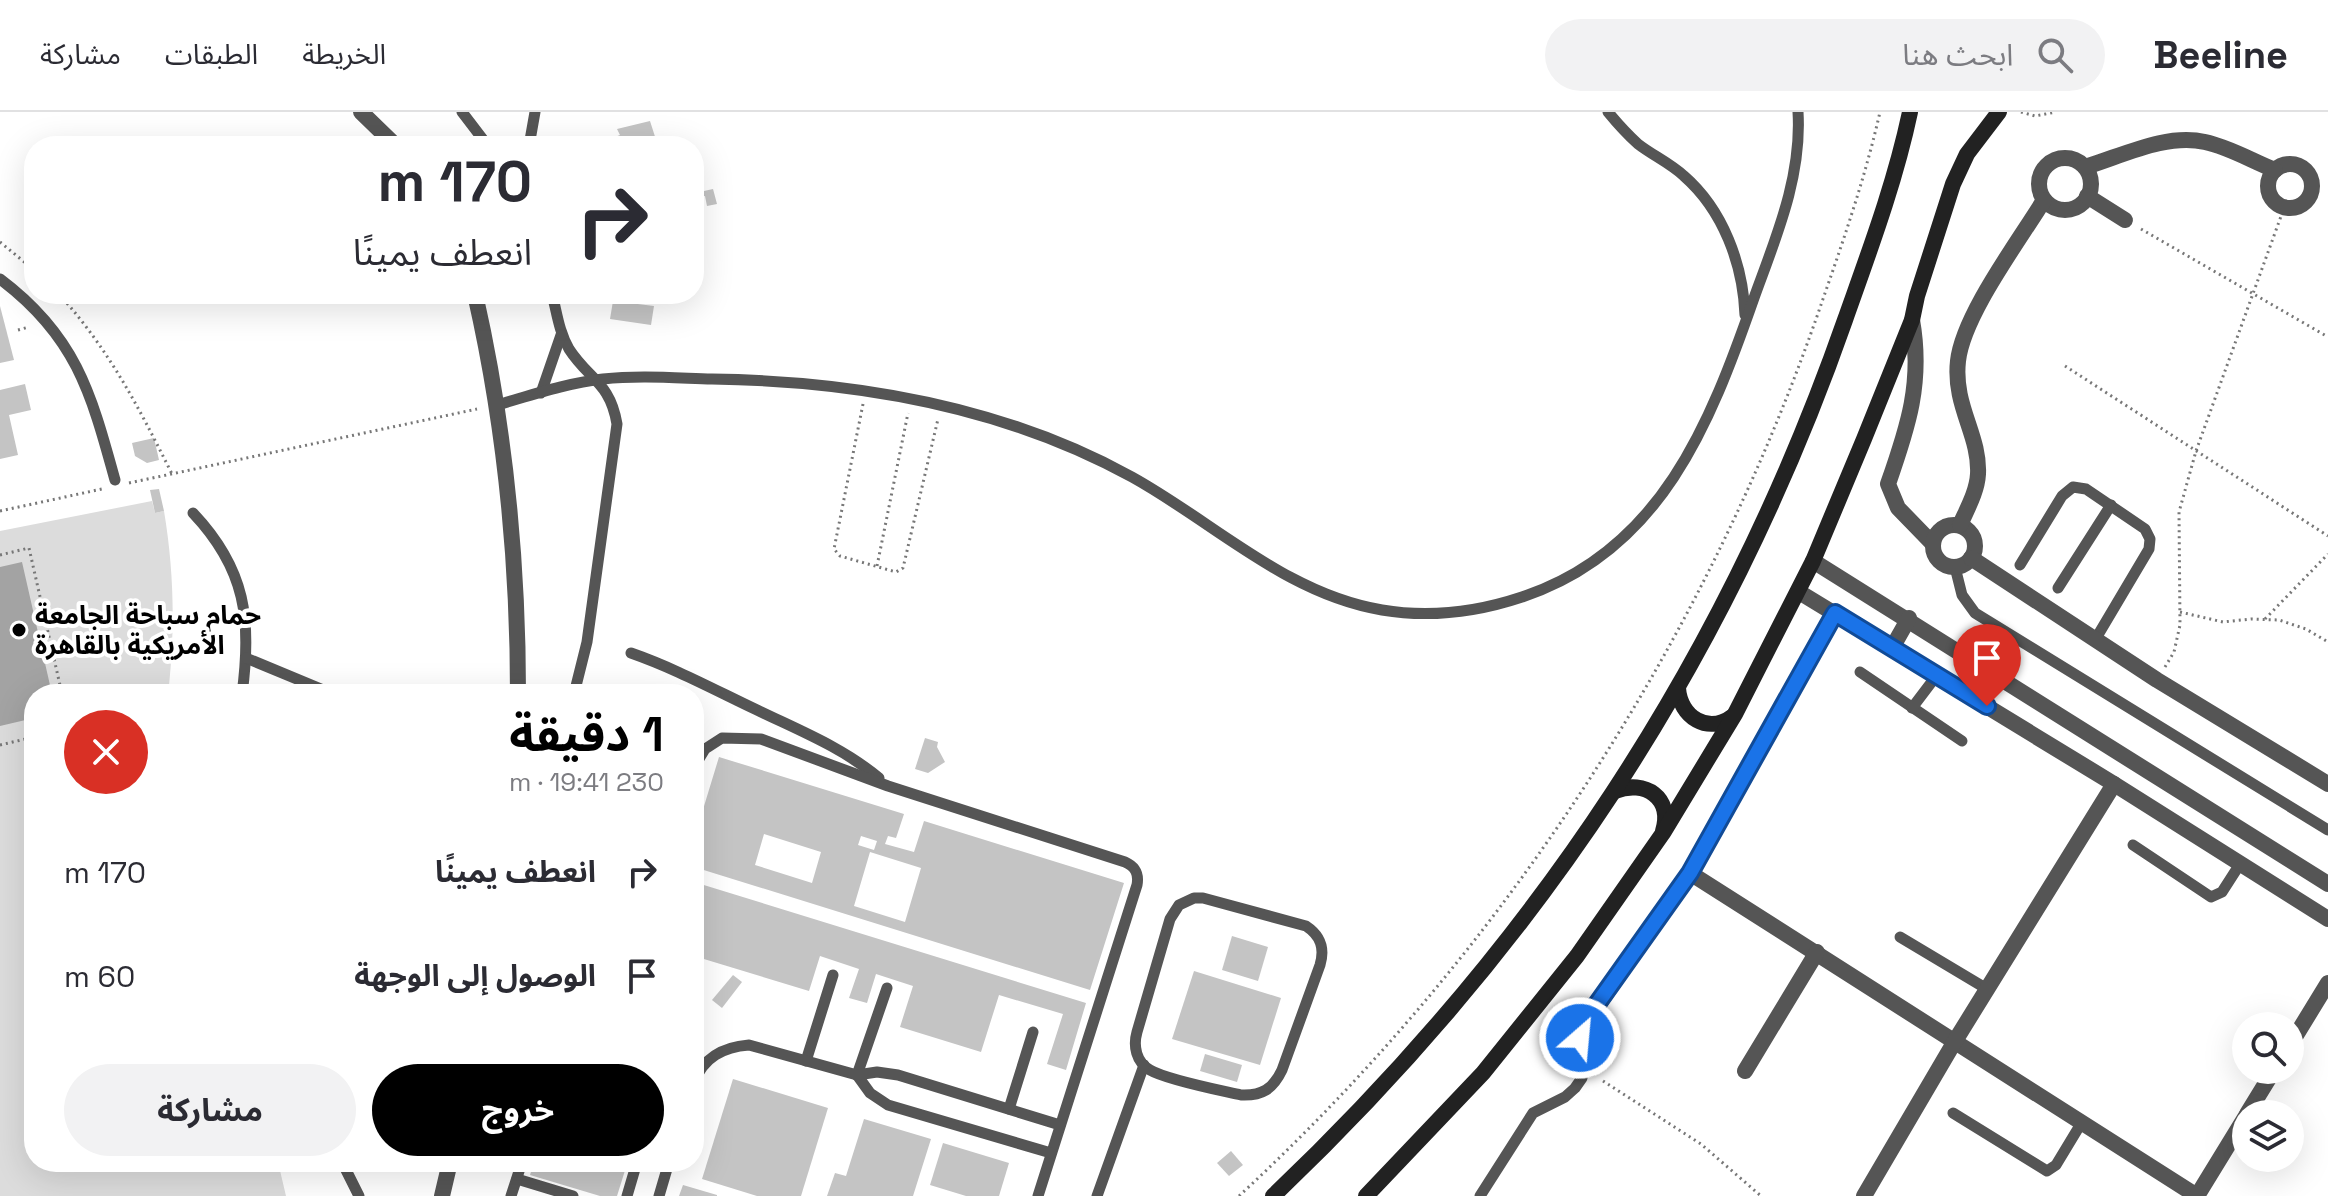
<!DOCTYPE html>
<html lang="ar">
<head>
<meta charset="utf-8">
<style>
	:root { --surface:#fff; --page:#f2f2f3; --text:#2b2b33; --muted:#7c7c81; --line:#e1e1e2; --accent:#000 }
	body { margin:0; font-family:"Space Grotesk","Noto Sans Arabic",sans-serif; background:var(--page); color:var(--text); direction:rtl; height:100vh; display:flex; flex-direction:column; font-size:30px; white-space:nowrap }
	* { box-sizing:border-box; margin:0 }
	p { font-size:26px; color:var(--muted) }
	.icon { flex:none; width:44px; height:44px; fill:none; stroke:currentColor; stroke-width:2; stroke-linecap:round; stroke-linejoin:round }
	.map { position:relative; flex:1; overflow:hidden; direction:ltr }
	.details { position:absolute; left:24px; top:572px; width:680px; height:488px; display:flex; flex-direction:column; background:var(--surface); border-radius:32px; box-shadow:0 8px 32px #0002; direction:rtl }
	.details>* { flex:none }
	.top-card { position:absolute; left:24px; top:24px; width:680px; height:168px; border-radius:32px; box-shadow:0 8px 32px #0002; direction:rtl; background:#fff; color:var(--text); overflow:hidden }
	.buttons { position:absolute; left:2232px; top:900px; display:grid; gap:16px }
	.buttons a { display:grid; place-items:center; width:72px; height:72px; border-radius:50%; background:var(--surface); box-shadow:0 8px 32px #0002; font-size:40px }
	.pin { position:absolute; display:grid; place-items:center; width:68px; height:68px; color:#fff; margin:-82px -34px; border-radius:50% 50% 50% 0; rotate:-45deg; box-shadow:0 0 8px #0007 }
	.pin .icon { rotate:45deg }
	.me { position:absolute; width:88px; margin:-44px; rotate:27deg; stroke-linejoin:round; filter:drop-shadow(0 0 6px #0008) }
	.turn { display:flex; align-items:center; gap:28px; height:168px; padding:0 40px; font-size:36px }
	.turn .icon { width:104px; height:104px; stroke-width:2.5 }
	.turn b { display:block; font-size:56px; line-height:68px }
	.round { display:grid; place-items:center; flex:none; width:84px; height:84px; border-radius:42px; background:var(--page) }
	.overview { display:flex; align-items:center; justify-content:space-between; height:136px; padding:0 40px }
	h1 { font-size:48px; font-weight:700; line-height:60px; color:var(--accent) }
	.button { display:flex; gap:16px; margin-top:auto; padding:16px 40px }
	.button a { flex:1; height:92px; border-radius:48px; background:var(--accent); color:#fff; font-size:32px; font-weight:700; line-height:92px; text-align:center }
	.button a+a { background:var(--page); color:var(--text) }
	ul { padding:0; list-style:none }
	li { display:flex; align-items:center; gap:24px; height:104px; padding:0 40px }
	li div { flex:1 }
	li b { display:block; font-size:30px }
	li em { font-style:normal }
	header { display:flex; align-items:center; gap:48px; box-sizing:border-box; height:112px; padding:0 40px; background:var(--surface); border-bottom:2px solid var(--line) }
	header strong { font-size:38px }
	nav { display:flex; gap:44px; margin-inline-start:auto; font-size:28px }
	.search { width:560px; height:72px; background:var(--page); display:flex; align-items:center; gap:20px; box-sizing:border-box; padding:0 28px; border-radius:44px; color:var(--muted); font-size:30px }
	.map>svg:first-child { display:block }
	.green { fill:#dcdcdc }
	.water { fill:#a3a3a3 }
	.building { fill:#c4c4c4; fill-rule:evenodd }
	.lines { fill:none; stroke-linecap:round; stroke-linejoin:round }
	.path { stroke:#777; stroke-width:3; stroke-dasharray:2 4; stroke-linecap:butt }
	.service { stroke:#555; stroke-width:11 }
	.minor { stroke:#555; stroke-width:16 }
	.secondary { stroke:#222; stroke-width:16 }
	.route-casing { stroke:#114b97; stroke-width:20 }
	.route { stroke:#1a73e8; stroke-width:14 }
	.poi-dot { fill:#000; stroke:#fff; stroke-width:3 }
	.labels { text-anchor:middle; stroke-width:8; stroke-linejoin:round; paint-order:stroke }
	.poi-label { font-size:26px; font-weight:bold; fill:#000; stroke:#fff; text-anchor:start }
</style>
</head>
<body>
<header>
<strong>Beeline</strong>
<div class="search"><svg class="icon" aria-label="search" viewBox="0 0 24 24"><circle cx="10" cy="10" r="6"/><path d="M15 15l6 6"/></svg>ابحث هنا</div>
<nav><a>الخريطة</a><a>الطبقات</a><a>مشاركة</a></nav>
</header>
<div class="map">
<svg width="2328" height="1084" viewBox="0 0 2328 1084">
	<rect width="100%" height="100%" fill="#fff"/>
	<!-- green -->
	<path class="green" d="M152,389L155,401L164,399C174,459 175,514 169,574L170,582H34V1050H278L286,1084H0V419Z"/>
	<!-- water -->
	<path class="water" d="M22,450L52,582H34V606L0,614V455Z"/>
	<!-- building -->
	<g class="building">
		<path d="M650,9L658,34H618L615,25L620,23L617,17Z"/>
		<path d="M701,64L704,79L713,77L717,92L707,94L705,84L694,86V66Z"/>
		<path d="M613,189L654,194L651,213L610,207Z"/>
		<path d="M0,194L14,248L0,251Z"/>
		<path d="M25,272L31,298L9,303L18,343L0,347V278Z"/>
		<path d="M154,326L159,348L147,351L135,344L132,331Z"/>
		<path d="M159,377L164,399L155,401L150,378Z"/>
		<path d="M925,626L938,630L937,635L945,650L928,661L915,657Z"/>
		<path d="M719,645L904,702L896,726L888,724L885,732L914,740L924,709L1124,771L1090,878L694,755V727ZM764,722L821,740L812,771L755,753ZM861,724L877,729L874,738L858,733ZM870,740L921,756L905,810L854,794Z"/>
		<path d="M694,770L1086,891L1066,958L1047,952L1063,902L999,883L981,940L900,915L913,874L876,862L867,891L849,886L859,857L820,844L809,879L694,844Z"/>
		<path d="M1232,824L1268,835L1258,869L1222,858Z"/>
		<path d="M1194,859L1281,886L1260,953L1172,927Z"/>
		<path d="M733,863L742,870L722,896L712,888Z"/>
		<path d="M1205,942L1242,953L1237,970L1200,959Z"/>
		<path d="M733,967L828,996L801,1084H757L702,1067Z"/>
		<path d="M864,1007L931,1027L913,1084H827L835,1061L846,1064Z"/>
		<path d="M943,1031L1009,1051L999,1084H966L930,1073Z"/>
		<path d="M1231,1039L1243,1053L1229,1064L1217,1051Z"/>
		<path d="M534,1050H619L627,1052L617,1084H600L530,1063Z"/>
		<path d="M683,1073L717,1083V1084H679Z"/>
	</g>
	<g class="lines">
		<!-- path -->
		<g class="path">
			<path d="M2021,0L2035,4L2056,0"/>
			<path d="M2141,117L2328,225"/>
			<path d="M0,130L34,158"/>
			<path d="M59,182C110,239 138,294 172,362"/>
			<path d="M18,218L29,215"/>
			<path d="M2065,254L2328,424"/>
			<path d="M863,292L834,437L840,444L896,460L903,456L938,307"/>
			<path d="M129,371L477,297"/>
			<path d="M0,399L102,377"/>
			<path d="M0,443L29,436L62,582"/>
			<path d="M877,454L908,301"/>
			<path d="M2180,500L2223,510L2251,507L2279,508L2306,517L2328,530"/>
			<path d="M2265,507L2328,442"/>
			<path d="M2165,555L2174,540L2180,513L2179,400L2196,339L2284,96"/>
			<path d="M0,633L34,625"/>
			<path d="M694,883C702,899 699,911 694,928"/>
			<path d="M1603,969L1701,1032L1761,1084"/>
			<path d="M1239,1084C1504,839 1708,526 1824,184C1845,124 1866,62 1880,0"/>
		</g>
		<!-- service -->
		<g class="service">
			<path d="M462,0L488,34"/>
			<path d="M1608,0C1617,11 1627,22 1638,32C1652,43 1670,51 1684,64C1723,98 1743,152 1745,203"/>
			<path d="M529,34L535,0"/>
			<path d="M0,167C76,224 91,281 115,368"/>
			<path d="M552,182C557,201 559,220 569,237C589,268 610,270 617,312L587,530L574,582"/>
			<path d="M541,281L561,223"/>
			<path d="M497,293C532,283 567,271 603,267C639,263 676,266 712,267C858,269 1003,294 1132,365C1215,411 1286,482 1382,498C1429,506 1477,500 1522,485C1661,439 1710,312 1754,186C1776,125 1802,65 1798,0"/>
			<path d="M193,401C246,457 252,508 242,582"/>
			<path d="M2020,453L2062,384L2073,375L2086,377L2145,417L2150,427L2149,437L2095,528"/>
			<path d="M1955,455L1962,483L1975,501L2328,718"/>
			<path d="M2058,476L2111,393"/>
			<path d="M631,541C674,556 713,577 755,597C798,618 842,635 879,666"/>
			<path d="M246,546L333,582"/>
			<path d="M1860,560L1962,629"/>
			<path d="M1912,596L1937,563"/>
			<path d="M694,655L705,637L722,626L761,627L888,674L1125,750C1136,755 1139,762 1137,773L1038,1084"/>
			<path d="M2133,733L2211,785L2222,780L2240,752"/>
			<path d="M1194,786H1203L1306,814C1321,824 1325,836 1320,853L1282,958C1273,977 1262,984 1241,983C1219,978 1167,968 1150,958C1136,950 1133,934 1137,920L1170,807L1179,793Z"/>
			<path d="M1900,825L1987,877"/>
			<path d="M806,949L833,863"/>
			<path d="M857,963L870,981L888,993L1051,1041"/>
			<path d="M857,963L887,876"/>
			<path d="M694,970C704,945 723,935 749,933L857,963L877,960L898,963L1060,1013"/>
			<path d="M1009,997L1033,920"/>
			<path d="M1953,1001L2047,1059L2056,1053L2082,1010"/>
			<path d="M342,1050L359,1084"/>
			<path d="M517,1067L573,1084"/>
			<path d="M511,1084L522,1050"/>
			<path d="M627,1084L637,1050"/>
			<path d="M659,1084L669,1050"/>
			<path d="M1097,1084L1144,953"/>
			<path d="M1480,1084L1533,1001L1565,985L1575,976L1582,966L1584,948"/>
		</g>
		<!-- minor -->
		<g class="minor">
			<path d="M361,0L396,34"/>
			<circle cx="2065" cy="72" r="26"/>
			<circle cx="2290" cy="74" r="22"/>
			<path d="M2085,55C2122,44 2166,21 2205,30C2229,35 2252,49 2275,58"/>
			<path d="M2087,84L2125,108"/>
			<path d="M475,182C505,314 518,447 518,582"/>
			<path d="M1912,208C1923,270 1908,315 1888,372L1898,396L1932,431"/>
			<circle cx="1954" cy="434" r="21"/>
			<path d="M1960,413C1967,397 1977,380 1978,362C1980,323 1953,294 1958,249C1963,203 2019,129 2044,88"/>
			<path d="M1971,446L2157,568L2328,672"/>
			<path d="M1813,449L2328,772"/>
			<path d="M1799,480L2114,672L2328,807"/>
			<path d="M1892,536L1909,506"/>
			<path d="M1690,761L2197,1084"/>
			<path d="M2290,933L2328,871"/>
			<path d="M1590,957C1580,943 1579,931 1583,915L1690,761L1835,501"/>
			<path d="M1745,959L1817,840"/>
			<path d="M2247,1002L2274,958"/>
			<path d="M442,1084L450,1050"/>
			<path d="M1864,1084L1955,929L2114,672"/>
			<path d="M2197,1084L2246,1004"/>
		</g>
		<!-- secondary -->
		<g class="secondary">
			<path d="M1678,576C1680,605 1708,623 1733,604"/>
			<path d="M1615,679C1645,667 1673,686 1663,719"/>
			<path d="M1273,1084C1536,834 1725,551 1845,208C1869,140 1895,71 1910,0"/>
			<path d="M1366,1084L1483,961L1577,844L1663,721L1735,602L1813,449L1864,327L1912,208L1917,184L1953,72L1967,42L1999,0"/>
		</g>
	</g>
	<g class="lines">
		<defs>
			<path id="route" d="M1580,926L1583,915L1597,892L1690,761L1835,501L1987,594"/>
		</defs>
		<!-- route casing -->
		<use href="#route" class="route-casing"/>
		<!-- route -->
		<use href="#route" class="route"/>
	</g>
	<!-- markers -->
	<circle class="poi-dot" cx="19" cy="518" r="8"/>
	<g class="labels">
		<!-- poi labels -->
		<g class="poi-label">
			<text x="35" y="512">حمام سباحة الجامعة<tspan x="35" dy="30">الأمريكية بالقاهرة</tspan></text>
		</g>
	</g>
</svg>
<div class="buttons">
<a><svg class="icon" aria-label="search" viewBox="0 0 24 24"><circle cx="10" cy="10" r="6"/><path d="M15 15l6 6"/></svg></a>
<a><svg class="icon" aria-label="layers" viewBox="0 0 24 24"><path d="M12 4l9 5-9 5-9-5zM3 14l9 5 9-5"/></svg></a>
</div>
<div class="pin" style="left:1987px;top:594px;background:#d93025"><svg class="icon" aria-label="arrive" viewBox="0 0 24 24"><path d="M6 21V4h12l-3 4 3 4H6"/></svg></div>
<svg class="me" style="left:1580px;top:926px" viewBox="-20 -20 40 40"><circle r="17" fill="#1a73e8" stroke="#fff" stroke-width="3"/><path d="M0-11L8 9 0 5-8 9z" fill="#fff"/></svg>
<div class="top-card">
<div class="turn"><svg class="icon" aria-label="right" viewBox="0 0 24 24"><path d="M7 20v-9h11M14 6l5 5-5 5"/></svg><div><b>170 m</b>انعطف يمينًا</div></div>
</div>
<section class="details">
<div class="overview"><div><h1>1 دقيقة</h1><p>230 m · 19:41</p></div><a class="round" style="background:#d93025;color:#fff"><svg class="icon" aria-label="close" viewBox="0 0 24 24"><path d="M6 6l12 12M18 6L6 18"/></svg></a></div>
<ul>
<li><svg class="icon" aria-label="right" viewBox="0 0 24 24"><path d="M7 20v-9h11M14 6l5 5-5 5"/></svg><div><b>انعطف يمينًا</b></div><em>170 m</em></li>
<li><svg class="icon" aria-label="arrive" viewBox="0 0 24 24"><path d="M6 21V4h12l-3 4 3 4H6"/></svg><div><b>الوصول إلى الوجهة</b></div><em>60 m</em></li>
</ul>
<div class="button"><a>خروج</a><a>مشاركة</a></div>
</section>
</div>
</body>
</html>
